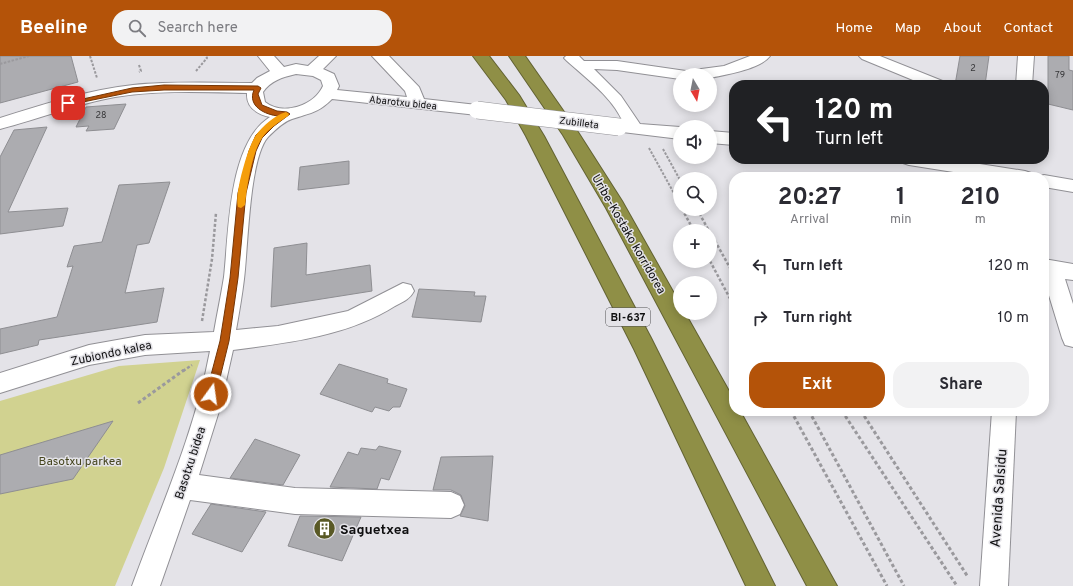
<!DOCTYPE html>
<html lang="en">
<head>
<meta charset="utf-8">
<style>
	:root { --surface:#fff; --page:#f2f2f3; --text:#2b2b33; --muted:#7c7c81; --accent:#b45309 }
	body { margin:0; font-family:Overpass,sans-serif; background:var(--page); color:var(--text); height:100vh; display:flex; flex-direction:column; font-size:15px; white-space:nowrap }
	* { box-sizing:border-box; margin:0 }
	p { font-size:13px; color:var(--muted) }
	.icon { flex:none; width:22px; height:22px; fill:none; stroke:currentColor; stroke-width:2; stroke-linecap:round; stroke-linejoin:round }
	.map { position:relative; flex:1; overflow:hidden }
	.side { position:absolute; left:729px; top:116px; width:320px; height:244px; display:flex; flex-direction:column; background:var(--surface); border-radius:16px; box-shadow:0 2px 10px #0003 }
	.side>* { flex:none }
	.guide { position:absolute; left:729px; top:24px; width:320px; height:84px; border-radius:16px; box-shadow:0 2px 10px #0003; background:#202124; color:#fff; overflow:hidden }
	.needle { width:26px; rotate:170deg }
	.tools { position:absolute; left:673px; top:12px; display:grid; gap:8px }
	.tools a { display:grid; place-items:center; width:44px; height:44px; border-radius:50%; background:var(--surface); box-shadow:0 2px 10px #0003; font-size:20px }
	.pin { position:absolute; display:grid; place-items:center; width:34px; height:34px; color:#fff; margin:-17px; border-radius:8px; box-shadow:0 2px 6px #0006 }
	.me { position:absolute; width:44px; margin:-22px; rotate:14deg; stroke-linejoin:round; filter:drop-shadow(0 0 3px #0008) }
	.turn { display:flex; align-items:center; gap:14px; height:84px; padding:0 20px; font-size:18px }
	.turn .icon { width:52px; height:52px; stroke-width:2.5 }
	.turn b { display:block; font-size:28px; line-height:34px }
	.eta { display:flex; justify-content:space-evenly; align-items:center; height:68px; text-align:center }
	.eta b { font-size:24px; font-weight:700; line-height:28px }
	.cta { display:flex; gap:8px; margin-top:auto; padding:8px 20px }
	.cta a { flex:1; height:46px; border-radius:16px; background:var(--accent); color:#fff; font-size:16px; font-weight:700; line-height:46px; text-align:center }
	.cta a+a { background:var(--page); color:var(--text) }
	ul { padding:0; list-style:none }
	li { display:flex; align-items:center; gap:12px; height:52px; padding:0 20px }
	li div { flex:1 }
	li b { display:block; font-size:15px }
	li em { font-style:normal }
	header { display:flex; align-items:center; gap:24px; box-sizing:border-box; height:56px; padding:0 20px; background:var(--accent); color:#fff }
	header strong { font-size:19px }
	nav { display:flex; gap:22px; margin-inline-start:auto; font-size:14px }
	.search { width:280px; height:36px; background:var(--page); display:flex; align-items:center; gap:10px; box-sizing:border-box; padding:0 14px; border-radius:16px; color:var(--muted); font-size:15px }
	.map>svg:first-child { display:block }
	.green { fill:#d1d290 }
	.building { fill:#acacb0; stroke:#8e8e92 }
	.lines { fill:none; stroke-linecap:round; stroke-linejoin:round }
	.minor-casing { stroke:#919095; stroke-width:2 }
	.highway-casing { stroke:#626233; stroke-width:2 }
	.path-far2 { stroke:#9a999d; stroke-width:2; stroke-dasharray:2.5 1.5; stroke-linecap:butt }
	.path-far1 { stroke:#9a999d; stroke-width:2.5; stroke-dasharray:3 2; stroke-linecap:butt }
	.path { stroke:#9a999d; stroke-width:3; stroke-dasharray:3.5 2.5; stroke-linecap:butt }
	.minor { fill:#fff; fill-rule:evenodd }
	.highway { fill:#8f8f46; fill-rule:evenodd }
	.minor-bridge-casing { stroke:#919095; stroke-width:18; stroke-linecap:butt }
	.minor-bridge { stroke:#fff; stroke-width:17 }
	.route { fill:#b45309; stroke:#753606 }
	.slow { fill:#f59e0b }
	.labels { text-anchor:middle; stroke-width:3; stroke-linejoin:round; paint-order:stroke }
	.far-number-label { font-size:9px; fill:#363638 }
	.far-street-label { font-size:10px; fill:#0f0f10; stroke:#e4e3e8 }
	.shield { fill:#e4e3e8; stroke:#4f4f51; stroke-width:1 }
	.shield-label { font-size:11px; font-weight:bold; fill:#0f0f10 }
	.street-label { font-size:12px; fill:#0f0f10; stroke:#e4e3e8 }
	.park-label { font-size:12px; fill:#45451e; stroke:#e4e3e8 }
	.near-street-label { font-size:14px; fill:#0f0f10; stroke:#e4e3e8 }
	.near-poi-label { font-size:14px; font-weight:bold; fill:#0f0f10; stroke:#e4e3e8; text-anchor:start }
</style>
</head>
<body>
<header>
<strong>Beeline</strong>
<div class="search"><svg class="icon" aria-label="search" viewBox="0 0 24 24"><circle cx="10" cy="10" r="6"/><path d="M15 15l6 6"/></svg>Search here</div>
<nav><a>Home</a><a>Map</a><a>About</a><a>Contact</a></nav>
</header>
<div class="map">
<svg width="1073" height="530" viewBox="0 0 1073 530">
	<rect width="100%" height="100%" fill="#e4e3e8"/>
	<!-- green -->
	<path class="green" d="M200,304L164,412L115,530H0V345L119,310Z"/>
	<!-- building -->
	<g class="building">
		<path d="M0,0H71L78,26L0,47Z"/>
		<path d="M960,0H989L985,29H955Z"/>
		<path d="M1048,0H1069V14L1073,15V54L1048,48Z"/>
		<path d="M126,48L114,73L86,75L89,70L76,71L86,51Z"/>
		<path d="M47,71L8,156L68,152L63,170L0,178V101L14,74Z"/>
		<path d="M349,105V128L298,134L300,111Z"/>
		<path d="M170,126L149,187L137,189L125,237L164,232L157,266L39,284L38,289L0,298V273L57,261L73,210L67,211L74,190L102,186L119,129Z"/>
		<path d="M307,187L306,219L370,209L372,235L271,251L274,192Z"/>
		<path d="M419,233L475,236L474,240H486L481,266L412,261Z"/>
		<path d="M339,308L388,323L387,327L407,333L400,351H393L389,355L375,351L372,356L320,338Z"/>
		<path d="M113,365L73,423L0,438V399Z"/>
		<path d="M255,383L300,399L283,429L230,422Z"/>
		<path d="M379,390L401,395L389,424L381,422L377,433L330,431L348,396L358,399L361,392L376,394Z"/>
		<path d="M493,400L488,465L460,460L465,450L461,439L451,434H433L441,401Z"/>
		<path d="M211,448L266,456L242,496L192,478Z"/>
		<path d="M300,460L361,461L342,505L288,490Z"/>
	</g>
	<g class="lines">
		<defs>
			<g id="minor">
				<path d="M258,0H274L284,11L296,8L308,10L319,0H336L323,13L334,18L339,30L337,34L407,41L405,35L372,0H389L419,31L424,43L477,49L483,50L485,54L483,58L477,59L332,43C318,57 310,57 292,63C283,66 275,74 268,81C249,102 248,192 244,223C242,240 239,257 236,274L278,270L348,255L403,227L411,229L414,235C410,243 403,246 395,250C348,280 288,287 233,294L220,352L199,419L295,432L451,436L460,440L464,449L460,458L451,462L295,458L190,444L160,530H132C160,453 195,376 210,295L145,299L89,309L0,337V317L89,289L145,279L214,276C217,258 221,240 224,221C229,176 228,87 270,61C257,58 246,52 247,37C203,36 159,34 115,41C76,48 39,63 0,73V62C44,48 88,34 133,29C173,25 213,27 252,27L257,22L270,15ZM296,18L313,20L321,24L323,30C314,50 283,60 265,46L263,36C270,25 283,21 296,18Z"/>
				<path d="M566,0H579L584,5H617L686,15L724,10L750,0H770C761,13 725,19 710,22V19H680V23L617,14L594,13L621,40L640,68L680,71V83L614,75L611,71L614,67L623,66C612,41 586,22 567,5L564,2Z"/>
				<path d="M859,0H880L945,26L947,29H925L862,3Z"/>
				<path d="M1018,0H1034L1032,29H1016Z"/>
				<path d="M710,75L734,77V89L710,87Z"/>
				<path d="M900,103H948L1025,115L1031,117L1034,121H985L909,109L903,107Z"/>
				<path d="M1044,119L1073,124V136L1044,131V121H1037Z"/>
				<path d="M1044,203L1073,208V224L1065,223L1073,248V291L1065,289L1062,282L1044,223Z"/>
				<path d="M992,355H1016L1008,530H980Z"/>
			</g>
			<g id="highway">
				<path d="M473,0H489L519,39L544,80L651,282L775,530H746L634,293L526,80L506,44Z"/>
				<path d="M509,0H525L576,73L622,145L680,248V257H685L734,344V355H740L837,530H807L606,152L563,79Z"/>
			</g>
		</defs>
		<!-- minor casing -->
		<use href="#minor" class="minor-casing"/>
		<!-- highway casing -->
		<use href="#highway" class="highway-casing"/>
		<!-- path-far2 -->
		<g class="path-far2">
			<path d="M90,0L97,22"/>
			<path d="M0,8L29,0"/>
			<path d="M139,9L141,15L139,16"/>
			<path d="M196,15L207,2L206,0"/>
			<path d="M649,92L676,141"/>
			<path d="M663,93L680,124"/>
		</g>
		<!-- path-far1 -->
		<g class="path-far1">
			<path d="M675,140L680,149"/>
			<path d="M682,153L694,175"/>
			<path d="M697,153L709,175"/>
			<path d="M710,176L734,219"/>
			<path d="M710,205L734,250"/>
			<path d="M202,265L212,203L216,157"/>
			<path d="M183,315L192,309"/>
		</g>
		<!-- path -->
		<g class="path">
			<path d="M138,347L184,314"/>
			<path d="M791,355L887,530"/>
			<path d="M809,355L904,530"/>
			<path d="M842,355L957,530"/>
			<path d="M861,355L968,521"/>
		</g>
		<!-- minor -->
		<use href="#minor" class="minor"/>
		<!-- highway -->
		<use href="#highway" class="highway"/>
		<defs>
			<path id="minor-bridge" d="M477,54L619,71"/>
		</defs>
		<!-- minor-bridge casing -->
		<use href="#minor-bridge" class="minor-bridge-casing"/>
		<!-- minor-bridge -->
		<use href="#minor-bridge" class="minor-bridge"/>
	</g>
	<!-- route -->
	<path class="route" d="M164,29L258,30L261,32L258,38L262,49L277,55L287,56L290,58L274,70L262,82L256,95L246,137L238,222L229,285L216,338L211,343L206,338L220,285L230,222L238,137L249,95L256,79L269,67L279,60C265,59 247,50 254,34H164L132,36L68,49L65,47L132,32Z"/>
	<!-- slow -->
	<path class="slow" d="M286,56L289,58L288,60C279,66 268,73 262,82C251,99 247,130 245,149L241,152L238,151C234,139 248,90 256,79C263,70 275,59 286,56Z"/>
	<!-- icons -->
	<defs>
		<symbol id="building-disc" viewBox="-11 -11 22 22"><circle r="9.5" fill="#595925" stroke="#e4e3e8"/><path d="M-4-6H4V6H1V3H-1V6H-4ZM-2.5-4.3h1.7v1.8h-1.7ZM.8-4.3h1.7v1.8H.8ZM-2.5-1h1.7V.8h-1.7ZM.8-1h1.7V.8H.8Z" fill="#fff"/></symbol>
	</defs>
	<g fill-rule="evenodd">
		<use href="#building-disc" x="312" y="460" width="25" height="25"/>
	</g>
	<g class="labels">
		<!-- far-number labels -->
		<g class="far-number-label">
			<text x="973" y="15">2</text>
			<text x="1060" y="22">79</text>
			<text x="101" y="62">28</text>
		</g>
		<!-- far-street labels -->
		<g class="far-street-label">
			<text transform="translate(403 46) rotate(6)" y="4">Abarotxu bidea</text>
			<text transform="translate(579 66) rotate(7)" y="4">Zubilleta</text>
		</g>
		<!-- shield labels -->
		<rect class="shield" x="606" y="252" width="44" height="18" rx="3"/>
		<g class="shield-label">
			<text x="628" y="265">BI-637</text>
		</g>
		<!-- street labels -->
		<g class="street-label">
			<text transform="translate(629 178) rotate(60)" y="4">Uribe-Kostako korridorea</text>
			<text transform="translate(111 297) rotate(-12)" y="4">Zubiondo kalea</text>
			<text transform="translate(190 407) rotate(-72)" y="4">Basotxu bidea</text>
		</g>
		<!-- park labels -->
		<g class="park-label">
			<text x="80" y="409">Basotxu parkea</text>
		</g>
		<!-- near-street labels -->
		<g class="near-street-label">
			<text transform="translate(998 442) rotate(-86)" y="5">Avenida Salsidu</text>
		</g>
		<!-- near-poi labels -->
		<g class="near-poi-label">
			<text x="340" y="478">Saguetxea</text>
		</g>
	</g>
</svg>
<div class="tools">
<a><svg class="needle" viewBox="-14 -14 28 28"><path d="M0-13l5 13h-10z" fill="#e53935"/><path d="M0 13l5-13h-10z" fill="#7c7c81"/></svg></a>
<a><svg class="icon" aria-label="sound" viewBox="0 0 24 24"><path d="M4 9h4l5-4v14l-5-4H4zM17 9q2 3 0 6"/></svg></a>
<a><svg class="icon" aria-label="search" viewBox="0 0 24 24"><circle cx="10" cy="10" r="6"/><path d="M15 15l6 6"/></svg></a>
<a>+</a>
<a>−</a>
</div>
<div class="pin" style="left:68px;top:47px;background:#d93025"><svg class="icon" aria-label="arrive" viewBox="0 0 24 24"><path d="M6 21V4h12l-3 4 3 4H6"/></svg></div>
<svg class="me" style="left:211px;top:338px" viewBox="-20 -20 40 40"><circle r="17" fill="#b45309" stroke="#fff" stroke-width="3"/><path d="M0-11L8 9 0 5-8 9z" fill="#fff"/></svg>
<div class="guide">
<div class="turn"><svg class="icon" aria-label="left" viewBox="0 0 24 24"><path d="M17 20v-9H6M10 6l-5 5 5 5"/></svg><div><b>120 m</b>Turn left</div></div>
</div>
<section class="side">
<div class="eta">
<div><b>20:27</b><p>Arrival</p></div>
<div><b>1</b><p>min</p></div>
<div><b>210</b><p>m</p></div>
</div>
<ul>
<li><svg class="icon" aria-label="left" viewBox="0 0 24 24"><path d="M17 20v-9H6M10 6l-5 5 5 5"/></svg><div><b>Turn left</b></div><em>120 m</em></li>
<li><svg class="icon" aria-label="right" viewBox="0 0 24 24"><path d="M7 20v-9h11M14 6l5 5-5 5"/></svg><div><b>Turn right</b></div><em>10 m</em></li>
</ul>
<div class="cta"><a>Exit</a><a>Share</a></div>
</section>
</div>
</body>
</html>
